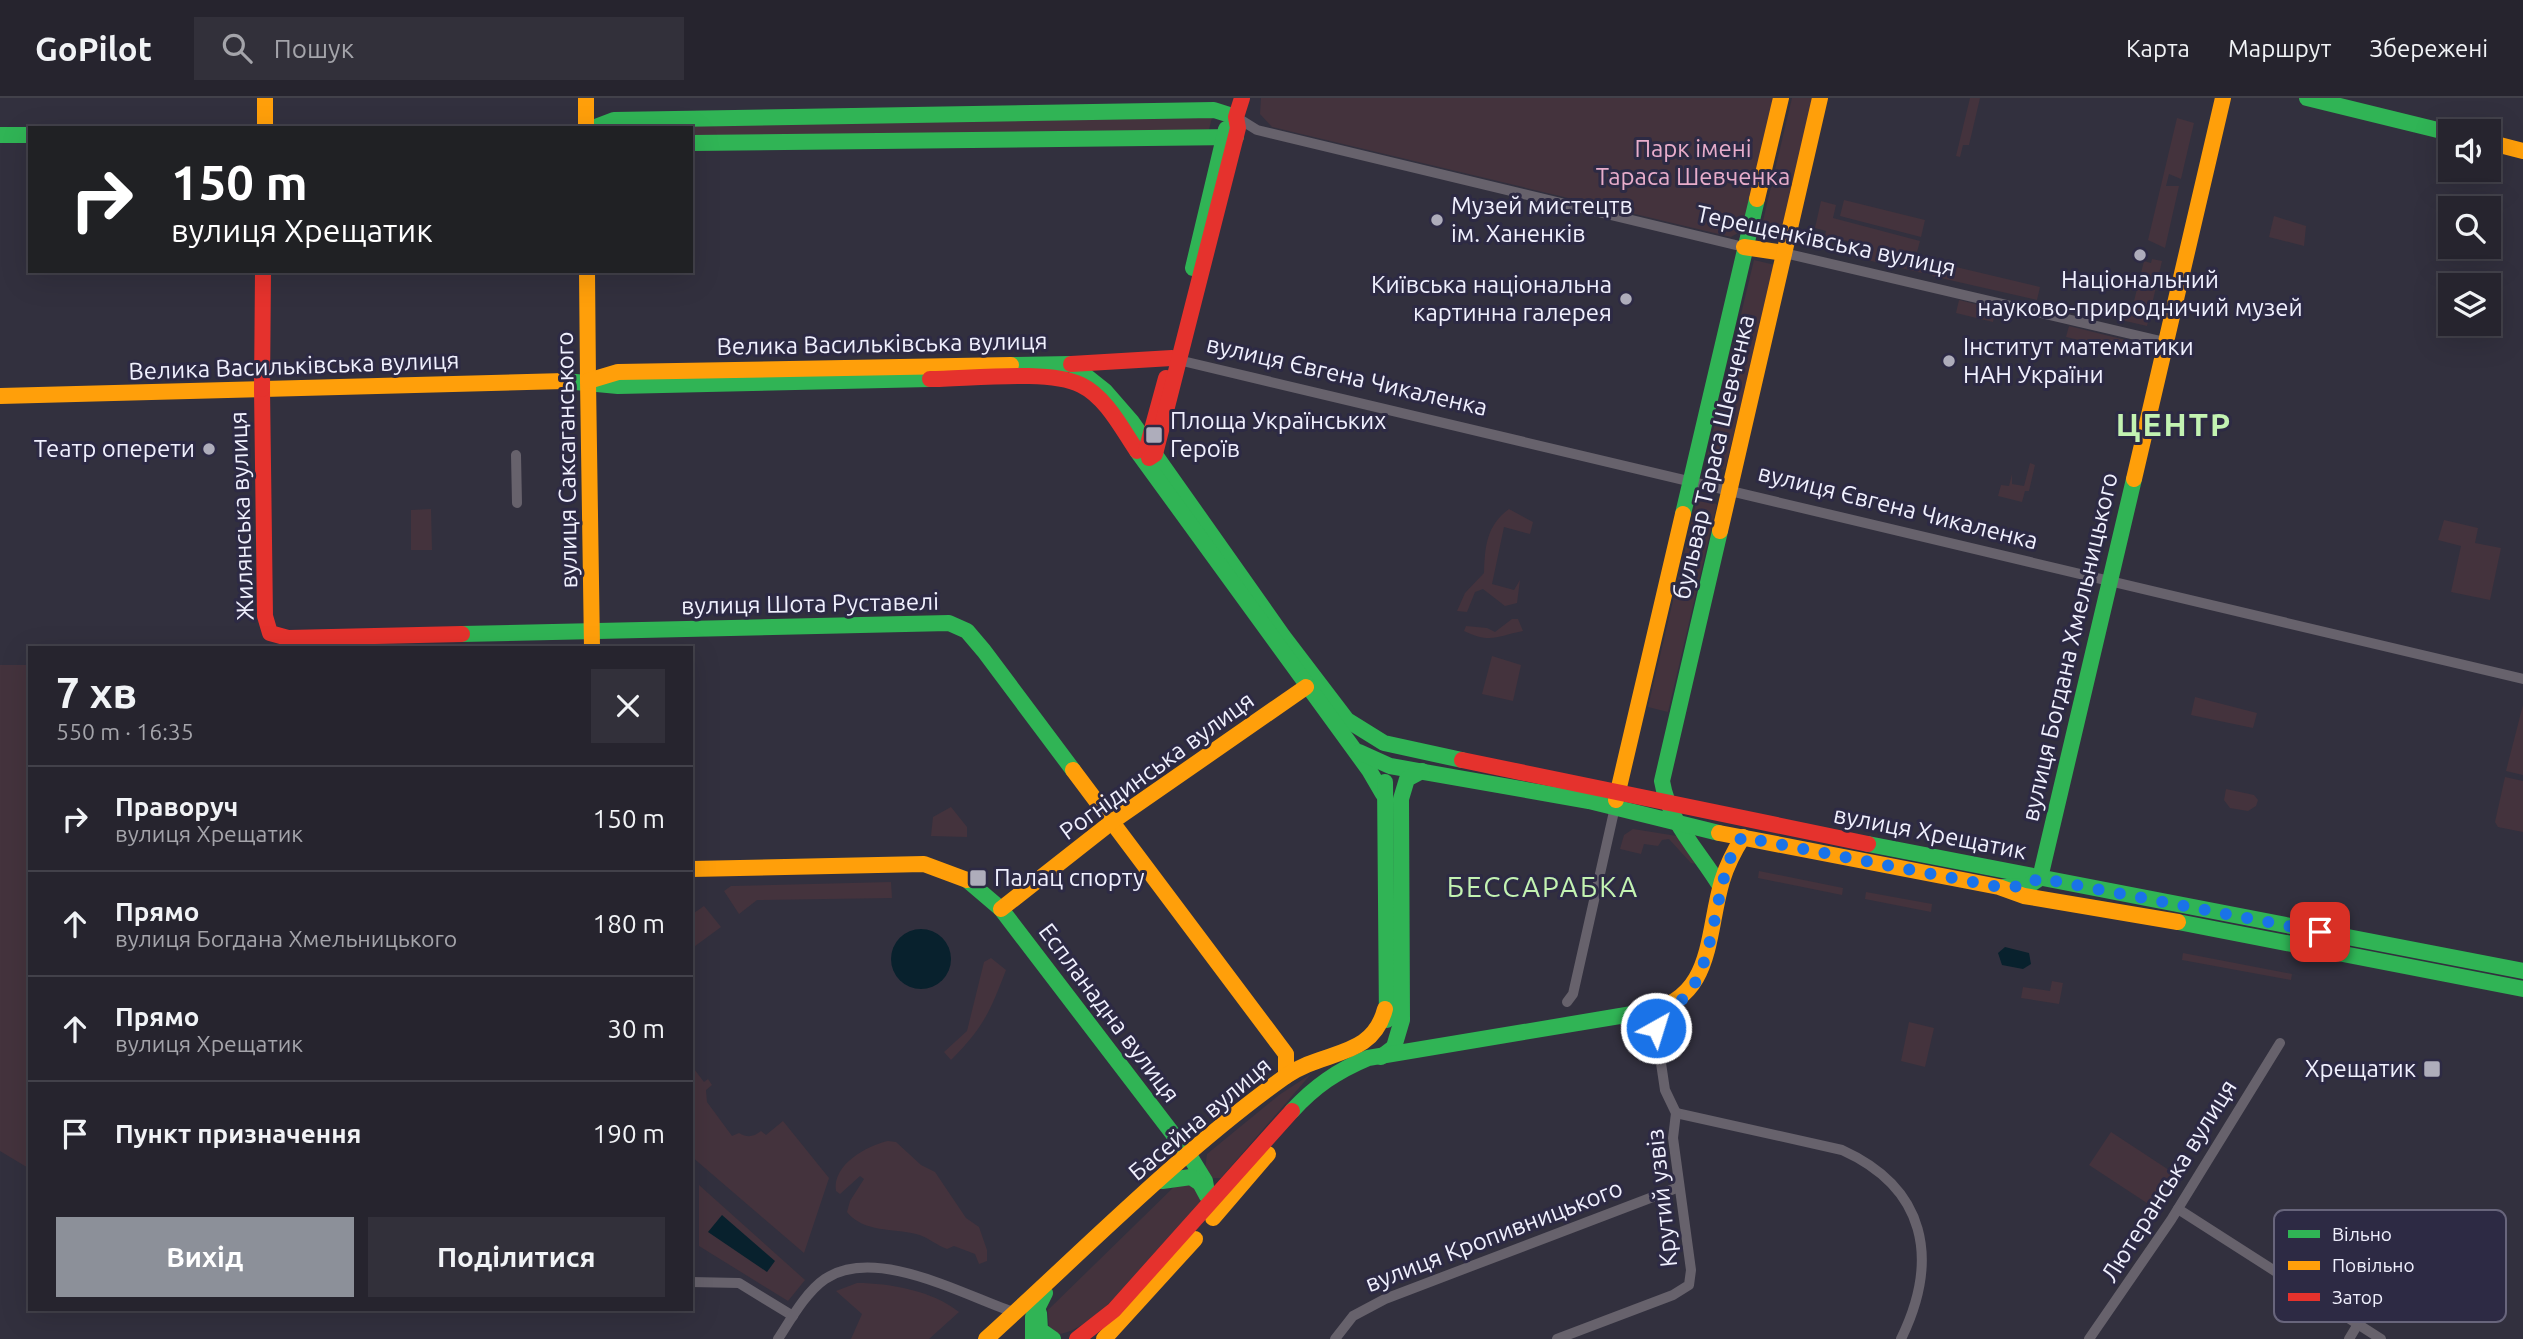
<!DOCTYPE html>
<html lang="uk">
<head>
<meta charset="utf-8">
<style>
	:root { --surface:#26242e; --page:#32303a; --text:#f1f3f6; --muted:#a4a4aa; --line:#42414a; --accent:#8c9099 }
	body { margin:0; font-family:Ubuntu,sans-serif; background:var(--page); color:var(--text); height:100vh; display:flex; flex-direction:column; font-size:26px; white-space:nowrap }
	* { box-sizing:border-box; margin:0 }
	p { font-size:23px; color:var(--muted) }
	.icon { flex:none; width:38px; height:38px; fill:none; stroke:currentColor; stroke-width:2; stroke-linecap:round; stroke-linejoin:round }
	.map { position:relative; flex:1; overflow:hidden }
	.panel { position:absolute; left:28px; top:548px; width:665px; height:665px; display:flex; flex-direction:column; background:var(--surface); border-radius:0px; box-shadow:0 7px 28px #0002,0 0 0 2px var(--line) }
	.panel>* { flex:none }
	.banner { position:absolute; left:28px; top:28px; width:665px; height:147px; border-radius:0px; box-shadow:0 7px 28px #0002,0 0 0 2px var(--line); background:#202124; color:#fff; overflow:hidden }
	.fabs { position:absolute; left:2438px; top:21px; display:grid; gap:14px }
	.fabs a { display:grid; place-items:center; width:63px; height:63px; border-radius:0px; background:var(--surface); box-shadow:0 7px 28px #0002,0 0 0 2px var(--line); font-size:35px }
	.pin { position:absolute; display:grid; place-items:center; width:60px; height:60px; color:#fff; margin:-30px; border-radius:14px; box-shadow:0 4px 10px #0006 }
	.me { position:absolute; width:77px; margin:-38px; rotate:39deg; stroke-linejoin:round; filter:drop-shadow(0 0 5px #0008) }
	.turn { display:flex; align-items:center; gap:24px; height:147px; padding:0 28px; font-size:32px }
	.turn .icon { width:91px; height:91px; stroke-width:2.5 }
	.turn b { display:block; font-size:49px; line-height:60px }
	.round { display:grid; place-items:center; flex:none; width:74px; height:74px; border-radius:0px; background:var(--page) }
	.head { display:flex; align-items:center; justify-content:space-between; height:119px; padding:0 28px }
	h1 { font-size:42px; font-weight:700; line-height:52px }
	.action { display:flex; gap:14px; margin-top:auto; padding:14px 28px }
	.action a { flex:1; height:80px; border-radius:0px; background:var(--accent); color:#fff; font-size:28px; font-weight:700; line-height:80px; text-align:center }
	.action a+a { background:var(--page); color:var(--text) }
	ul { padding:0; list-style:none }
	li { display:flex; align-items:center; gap:21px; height:105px; padding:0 28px; border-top:2px solid var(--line) }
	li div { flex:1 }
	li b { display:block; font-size:26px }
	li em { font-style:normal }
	header { display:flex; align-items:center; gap:42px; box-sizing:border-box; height:98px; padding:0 35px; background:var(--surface); border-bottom:2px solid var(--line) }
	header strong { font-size:33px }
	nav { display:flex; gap:38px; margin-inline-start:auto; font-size:24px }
	.search { width:490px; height:63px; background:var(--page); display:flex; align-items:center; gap:18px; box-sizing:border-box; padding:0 24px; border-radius:0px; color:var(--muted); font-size:26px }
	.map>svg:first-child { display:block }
	.green { fill:#44333d }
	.water { fill:#08212d }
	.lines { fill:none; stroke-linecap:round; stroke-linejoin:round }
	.street { stroke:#67626c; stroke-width:10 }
	.fast { stroke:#30b455; stroke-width:16 }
	.slow { stroke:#ff9f0a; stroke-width:16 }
	.jam { stroke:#e5322d; stroke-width:16 }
	.route { stroke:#1a73e8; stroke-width:12; stroke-dasharray:0 21.6 }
	.poi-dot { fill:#aeadbb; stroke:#2d2a44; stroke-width:2.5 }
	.labels { text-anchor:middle; stroke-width:6; stroke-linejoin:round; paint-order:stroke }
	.park-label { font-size:24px; fill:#e8adcb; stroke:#2d2a44 }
	.poi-label { font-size:24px; fill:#f0f0fe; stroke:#2d2a44; text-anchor:start }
	.street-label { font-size:24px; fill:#f0f0fe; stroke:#2d2a44 }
	.quarter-label { font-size:28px; letter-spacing:2px; fill:#c3f3b2; stroke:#2d2a44 }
	.district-label { font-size:32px; font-weight:bold; letter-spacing:2px; fill:#c3f3b2; stroke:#2d2a44 }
	.key { fill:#2d2a44; stroke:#68657c; stroke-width:2 }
	.key-label { font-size:19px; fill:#f0f0fe }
</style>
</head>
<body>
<header>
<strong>GoPilot</strong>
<div class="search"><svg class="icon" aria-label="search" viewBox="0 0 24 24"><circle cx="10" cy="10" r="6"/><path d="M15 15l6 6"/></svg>Пошук</div>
<nav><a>Карта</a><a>Маршрут</a><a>Збережені</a></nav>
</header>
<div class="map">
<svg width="2523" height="1241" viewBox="0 0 2523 1241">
	<rect width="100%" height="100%" fill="#32303e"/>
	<!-- green -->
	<g class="green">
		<path d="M1261,0H1775L1743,132L1731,139L1272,29L1260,16Z"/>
		<path d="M1792,0H1815L1783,132L1762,127Z"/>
		<path d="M1970,0H1980L1969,47H1963L1960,59L1956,58Z"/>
		<path d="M1214,12L1207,39L691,45V30H614Z"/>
		<path d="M2177,20L2194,25L2181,81L2169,76L2166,88H2179L2165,150L2148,142Z"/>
		<path d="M1844,102L1925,122L1921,139L1840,118Z"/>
		<path d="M1821,103L1836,107L1833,120L1920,143L1917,154L1913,153L1911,158L1925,161L1922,175L1838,155V152L1849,154L1851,144L1825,138L1826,133L1815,130Z"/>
		<path d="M2274,118L2306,128L2304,148L2269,139Z"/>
		<path d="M2152,161L2162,163L2147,228L2082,213L2085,202L2132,211L2144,163L2151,165Z"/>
		<path d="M1754,162L1775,167L1725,372L1705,367Z"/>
		<path d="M1935,164L2040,189L2037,202L1932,178Z"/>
		<path d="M1959,202L1996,211L1993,224L1956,215Z"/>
		<path d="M2069,228L2142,246L2139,256L2066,239Z"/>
		<path d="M2030,365L2035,367L2029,393H2025L2022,404L1998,398L2001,387L2009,388L2012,376V386L2024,388Z"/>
		<path d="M1697,401L1717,406L1668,614L1648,609Z"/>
		<path d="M431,411L432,452H411V412Z"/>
		<path d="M1509,411L1533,424L1530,436L1504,429L1492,486L1514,492L1520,482L1517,505L1505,508L1483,491L1475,494L1467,514L1457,513L1465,495L1484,475C1485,449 1486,428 1509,411Z"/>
		<path d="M2444,422L2478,430L2475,445L2501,450L2490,502L2451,494L2461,448L2438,442Z"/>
		<path d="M1512,521H1518L1523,533C1497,538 1491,546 1464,533L1466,528L1487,530L1495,534Z"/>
		<path d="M1492,558L1521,567L1513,603L1482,596Z"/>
		<path d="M0,567H30V1071L0,1053Z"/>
		<path d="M2195,599L2257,615L2253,630L2191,617Z"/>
		<path d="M2523,607V677L2506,673Z"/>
		<path d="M2505,679L2523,683V734L2498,729L2495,724Z"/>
		<path d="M2226,691L2254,697L2258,702L2256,708L2248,713L2230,710L2224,702Z"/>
		<path d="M951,709L967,729V739L931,738L933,719Z"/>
		<path d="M1633,731L1677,738L1701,767L1691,765L1669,741L1662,742L1658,748L1644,746L1641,756L1620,751L1624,737Z"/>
		<path d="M1759,773L1843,790L1842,797L1758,780Z"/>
		<path d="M891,784L892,800L757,802L739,816L724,793L731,788Z"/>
		<path d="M1866,794L1932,806L1931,814L1865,801Z"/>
		<path d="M704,808L721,829L691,851V817Z"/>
		<path d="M2183,855L2292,876L2291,882L2182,862Z"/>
		<path d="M991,860L1006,872C990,914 983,930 951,962L944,954L967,933L984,864Z"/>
		<path d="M2052,883L2063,885L2059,906L2021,900L2023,889L2050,893Z"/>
		<path d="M1909,924L1934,930L1925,969L1901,963Z"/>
		<path d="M691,967L704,984L708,981L712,987L706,992L707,1004L732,1038L739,1035C748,1040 753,1039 761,1033L766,1037L783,1023L829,1080L804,1155L691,1058Z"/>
		<path d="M1311,976L1221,1080H1211L1205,1071L1207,1056L1279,997Z"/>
		<path d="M2111,1034L2175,1076L2153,1109L2089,1067Z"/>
		<path d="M888,1043L896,1044L921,1067L935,1074L966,1120L979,1129L987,1152V1163L979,1166L975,1156L954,1148L947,1151C936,1147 928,1139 916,1136C893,1130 864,1135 847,1114L850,1103L864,1081L860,1078L840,1096L836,1093C832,1067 866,1048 888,1043Z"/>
		<path d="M1189,1081L1201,1101L1199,1105C1171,1136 1098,1234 1058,1236L1049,1230L1048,1212L1179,1084Z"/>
		<path d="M699,1087L805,1182L788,1203L699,1148Z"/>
		<path d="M857,1185C890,1185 933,1193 959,1214L929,1241H851L862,1216L836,1193Z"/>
	</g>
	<!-- water -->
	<g class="water">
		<circle cx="921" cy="861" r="30"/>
		<path d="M2005,849L2029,855L2031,866L2023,871L2002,867L1998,855Z"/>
		<path d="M722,1117L775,1163L767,1174L708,1134Z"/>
	</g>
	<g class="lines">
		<!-- street -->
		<g class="street">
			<path d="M1236,19L1257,32L1744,149"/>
			<path d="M1784,155L2165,244"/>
			<path d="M1174,261L2523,581"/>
			<path d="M516,357L517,405"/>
			<path d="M1567,904L1573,896L1615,709"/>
			<path d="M1632,915L1646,926L1653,943"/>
			<path d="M1676,1015L1842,1052C1926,1090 1940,1161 1901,1241"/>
			<path d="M2178,1111L2381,1241"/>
			<path d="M691,1184L739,1185L793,1218"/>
			<path d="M778,1241C791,1221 806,1194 825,1181C876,1147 965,1198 1016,1215"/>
			<path d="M1335,1241L1353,1218L1385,1201L1679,1089"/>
			<path d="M1557,1241L1673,1197L1689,1187L1691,1172L1673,1040L1676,1015L1665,992L1655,925L1660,912"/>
			<path d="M2089,1241L2171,1122L2280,945"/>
			<path d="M2349,1241L2358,1226"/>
		</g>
		<!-- fast -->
		<g class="fast">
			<path d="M2307,0L2450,35"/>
			<path d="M593,30L614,22L1214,12L1236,19"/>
			<path d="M0,37H30"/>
			<path d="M691,45L1236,39"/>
			<path d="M1193,170L1226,31"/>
			<path d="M1011,267L1071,266L1105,293L1132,324L1283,538L1347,622L1384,645L1462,662"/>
			<path d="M565,283L618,288L930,281"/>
			<path d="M1137,353L1369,672L1383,696"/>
			<path d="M1683,416L1757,101"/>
			<path d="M1720,433L1662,683C1669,725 1699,753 1720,788"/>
			<path d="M462,536L949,525L967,533L984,553L1073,672"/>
			<path d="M1359,654L1390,668L1589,703L1719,735"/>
			<path d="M1385,684L1387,922"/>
			<path d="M1868,746L2523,873"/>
			<path d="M967,782L1001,811L1189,1057L1205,1083L1207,1094"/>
			<path d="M2003,789L2028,788L2040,780L2134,381"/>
			<path d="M2178,824L2523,891"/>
			<path d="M1381,959L1394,949L1402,922L1401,701L1407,681L1422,673"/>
			<path d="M1292,1013C1315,988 1337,973 1368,960L1644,914"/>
			<path d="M1162,1083L1191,1079L1200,1085L1207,1098"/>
			<path d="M1039,1215L1040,1232L1053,1241"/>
			<path d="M1033,1241V1219L1045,1195"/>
		</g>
		<!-- slow -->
		<g class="slow">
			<path d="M265,0V30"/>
			<path d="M586,0V30"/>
			<path d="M2488,44L2523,53"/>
			<path d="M1757,101L1781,0"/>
			<path d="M1744,149L1784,155"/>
			<path d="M587,173L588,283"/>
			<path d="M588,283L592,550"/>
			<path d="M588,283L618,274L1011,267"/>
			<path d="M0,298L565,283"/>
			<path d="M2134,381L2223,0"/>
			<path d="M1720,433L1820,0"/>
			<path d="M1073,672L1286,956V978"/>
			<path d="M1616,702L1683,416"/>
			<path d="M1719,735L1999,789L2024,798L2178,824"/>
			<path d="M691,771L924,766L967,782"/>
			<path d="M1001,811L1113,723L1306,589"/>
			<path d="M1644,914C1714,902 1706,838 1722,783C1727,767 1734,753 1743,739"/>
			<path d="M1213,1120L1268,1056"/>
			<path d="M986,1241C1081,1155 1182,1052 1286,978C1325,951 1372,961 1385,911"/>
			<path d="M1104,1241L1195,1141"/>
		</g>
		<!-- jam -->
		<g class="jam">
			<path d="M1071,266L1172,260"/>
			<path d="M930,281C968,281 1049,271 1081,287C1106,299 1122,331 1137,353"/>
			<path d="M262,291L265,518L270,535L288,540L462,536"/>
			<path d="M262,291L263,173"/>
			<path d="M1146,353L1166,280"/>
			<path d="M1149,360L1155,356L1238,30L1236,19L1242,0"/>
			<path d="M1462,662L1868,746"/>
			<path d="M1077,1241L1114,1212L1292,1013"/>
		</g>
	</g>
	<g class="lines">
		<!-- route -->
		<path class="route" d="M1656,930L1660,912C1722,901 1707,783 1742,739L1999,789L2026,788L2039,780L2320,834"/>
	</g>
	<!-- markers -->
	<g class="poi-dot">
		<circle cx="1437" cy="122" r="7"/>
		<circle cx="2140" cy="157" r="7"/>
		<circle cx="1626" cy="201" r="7"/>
		<circle cx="1949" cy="263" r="7"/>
		<rect x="1145" y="328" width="18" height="18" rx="3.5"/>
		<circle cx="209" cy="351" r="7"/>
		<rect x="969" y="771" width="18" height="18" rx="3.5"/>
		<rect x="2423" y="962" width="18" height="18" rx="3.5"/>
	</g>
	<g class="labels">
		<!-- park labels -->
		<g class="park-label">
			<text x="1693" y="59">Парк імені<tspan x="1693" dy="28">Тараса Шевченка</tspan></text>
		</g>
		<!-- poi labels -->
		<g class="poi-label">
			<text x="1451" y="116">Музей мистецтв<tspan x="1451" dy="28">ім. Ханенків</tspan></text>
			<text x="2140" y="190" text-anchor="middle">Національний<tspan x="2140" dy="28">науково-природничий музей</tspan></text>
			<text x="1612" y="195" text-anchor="end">Київська національна<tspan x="1612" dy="28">картинна галерея</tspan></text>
			<text x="1963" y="257">Інститут математики<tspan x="1963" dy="28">НАН України</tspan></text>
			<text x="1170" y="331">Площа Українських<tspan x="1170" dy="28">Героїв</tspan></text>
			<text x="195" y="359" text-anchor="end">Театр оперети</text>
			<text x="994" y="788">Палац спорту</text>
			<text x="2416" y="979" text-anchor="end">Хрещатик</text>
		</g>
		<!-- street labels -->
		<g class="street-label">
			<text transform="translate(1826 143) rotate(12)" y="8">Терещенківська вулиця</text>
			<text transform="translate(882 246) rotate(-1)" y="8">Велика Васильківська вулиця</text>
			<text transform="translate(294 268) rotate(-2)" y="8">Велика Васильківська вулиця</text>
			<text transform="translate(1347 278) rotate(13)" y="8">вулиця Євгена Чикаленка</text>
			<text transform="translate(1714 359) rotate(-77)" y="8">бульвар Тараса Шевченка</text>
			<text transform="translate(567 362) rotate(-91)" y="8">вулиця Саксаганського</text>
			<text transform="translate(1898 409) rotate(14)" y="8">вулиця Євгена Чикаленка</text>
			<text transform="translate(242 418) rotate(-92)" y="8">Жилянська вулиця</text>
			<text transform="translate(810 506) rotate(-1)" y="8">вулиця Шота Руставелі</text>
			<text transform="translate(2070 549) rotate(-77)" y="8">вулиця Богдана Хмельницького</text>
			<text transform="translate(1157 668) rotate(-36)" y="8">Рогнідинська вулиця</text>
			<text transform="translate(1930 735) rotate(11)" y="8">вулиця Хрещатик</text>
			<text transform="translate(1109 915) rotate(53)" y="8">Еспланадна вулиця</text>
			<text transform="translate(1200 1021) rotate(-40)" y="8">Басейна вулиця</text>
			<text transform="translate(2169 1083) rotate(-58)" y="8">Лютеранська вулиця</text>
			<text transform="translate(1662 1100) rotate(-96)" y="8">Крутий узвіз</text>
			<text transform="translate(1494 1138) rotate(-21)" y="8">вулиця Кропивницького</text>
		</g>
		<!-- quarter labels -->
		<g class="quarter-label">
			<text x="1543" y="799">БЕССАРАБКА</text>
		</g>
		<!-- district labels -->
		<g class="district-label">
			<text x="2174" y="338">ЦЕНТР</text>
		</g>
	</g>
	<!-- legend -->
	<rect x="2274" y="1112" width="232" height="112" rx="10" class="key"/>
	<rect x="2288" y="1132" width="32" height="8" fill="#30b455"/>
	<rect x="2288" y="1163" width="32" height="9" fill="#ff9f0a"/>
	<rect x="2288" y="1195" width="32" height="8" fill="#e5322d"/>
	<g class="key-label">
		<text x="2332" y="1143">Вільно</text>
		<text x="2332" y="1174">Повільно</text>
		<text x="2332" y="1206">Затор</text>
	</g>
</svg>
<div class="fabs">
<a><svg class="icon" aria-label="sound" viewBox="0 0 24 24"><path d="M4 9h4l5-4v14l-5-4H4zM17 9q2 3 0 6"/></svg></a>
<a><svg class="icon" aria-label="search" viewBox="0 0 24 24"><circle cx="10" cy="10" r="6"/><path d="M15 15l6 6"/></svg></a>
<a><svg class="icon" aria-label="layers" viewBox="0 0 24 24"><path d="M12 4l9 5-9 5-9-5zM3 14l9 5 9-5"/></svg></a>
</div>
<div class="pin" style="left:2320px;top:834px;background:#d93025"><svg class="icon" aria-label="arrive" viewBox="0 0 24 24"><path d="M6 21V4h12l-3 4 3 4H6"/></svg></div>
<svg class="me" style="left:1656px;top:930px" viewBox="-20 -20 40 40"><circle r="17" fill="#1a73e8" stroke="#fff" stroke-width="3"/><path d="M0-11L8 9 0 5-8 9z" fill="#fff"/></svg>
<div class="banner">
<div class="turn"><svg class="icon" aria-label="right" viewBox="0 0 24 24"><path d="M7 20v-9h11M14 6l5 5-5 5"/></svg><div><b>150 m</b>вулиця Хрещатик</div></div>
</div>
<section class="panel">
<div class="head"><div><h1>7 хв</h1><p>550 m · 16:35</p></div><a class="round"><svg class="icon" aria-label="close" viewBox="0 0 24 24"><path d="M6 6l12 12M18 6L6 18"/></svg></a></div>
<ul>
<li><svg class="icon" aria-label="right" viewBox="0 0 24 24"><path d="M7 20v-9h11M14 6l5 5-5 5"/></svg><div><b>Праворуч</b><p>вулиця Хрещатик</p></div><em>150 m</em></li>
<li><svg class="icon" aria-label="ahead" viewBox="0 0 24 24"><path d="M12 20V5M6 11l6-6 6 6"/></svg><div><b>Прямо</b><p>вулиця Богдана Хмельницького</p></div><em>180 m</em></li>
<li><svg class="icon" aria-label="ahead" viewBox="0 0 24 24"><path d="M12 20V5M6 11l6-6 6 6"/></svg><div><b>Прямо</b><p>вулиця Хрещатик</p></div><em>30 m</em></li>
<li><svg class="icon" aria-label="arrive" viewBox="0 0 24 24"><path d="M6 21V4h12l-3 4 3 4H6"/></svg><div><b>Пункт призначення</b></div><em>190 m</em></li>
</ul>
<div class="action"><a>Вихід</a><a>Поділитися</a></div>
</section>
</div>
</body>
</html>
